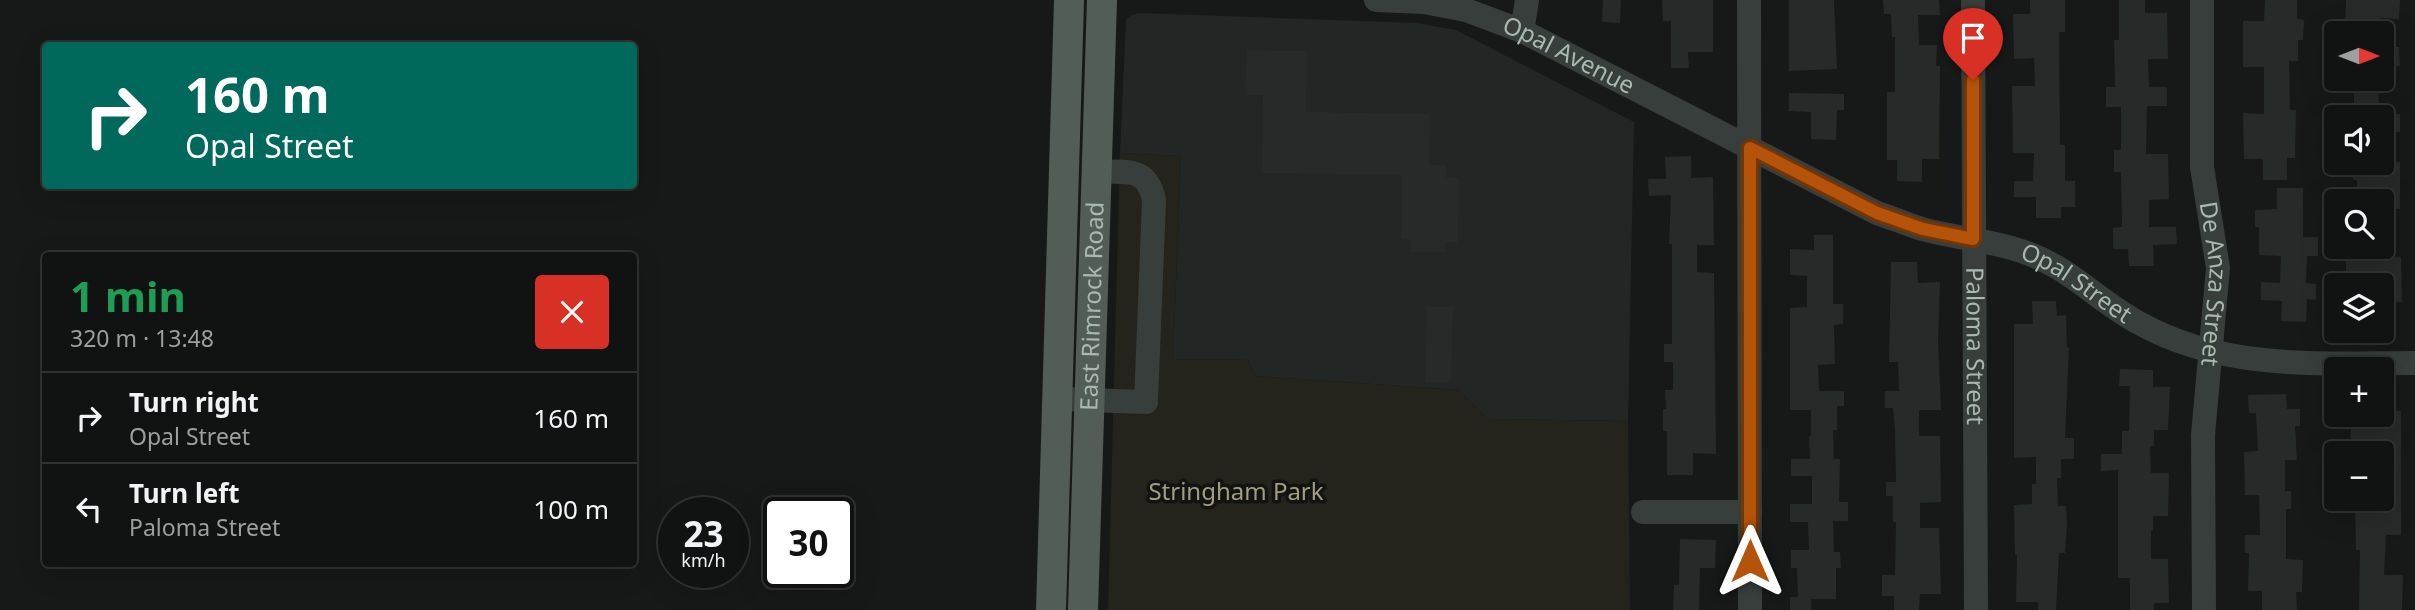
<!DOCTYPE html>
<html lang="en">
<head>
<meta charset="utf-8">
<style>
	:root { --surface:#101312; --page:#191c1b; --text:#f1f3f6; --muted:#9c9e9f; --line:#303232 }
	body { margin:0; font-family:"Noto Sans",sans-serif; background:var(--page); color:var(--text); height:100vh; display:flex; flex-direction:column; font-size:26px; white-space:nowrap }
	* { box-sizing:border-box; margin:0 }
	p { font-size:23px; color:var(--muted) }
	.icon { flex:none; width:38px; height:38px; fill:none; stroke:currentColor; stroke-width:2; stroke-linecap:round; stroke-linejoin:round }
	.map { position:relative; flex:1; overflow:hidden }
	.sheet { position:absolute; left:42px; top:252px; width:595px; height:315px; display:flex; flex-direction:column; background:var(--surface); border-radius:7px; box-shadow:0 7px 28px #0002,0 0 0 2px var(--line) }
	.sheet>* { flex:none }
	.banner { position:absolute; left:42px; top:42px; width:595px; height:147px; border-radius:7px; box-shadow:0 7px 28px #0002,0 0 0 2px var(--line); background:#00695c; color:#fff; overflow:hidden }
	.needle { width:46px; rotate:90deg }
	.fabs { position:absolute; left:2324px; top:21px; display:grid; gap:14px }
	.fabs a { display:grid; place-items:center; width:70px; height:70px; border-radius:7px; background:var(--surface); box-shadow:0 7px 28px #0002,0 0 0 2px var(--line); font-size:35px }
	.speed { position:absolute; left:658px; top:497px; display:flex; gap:14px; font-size:35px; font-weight:700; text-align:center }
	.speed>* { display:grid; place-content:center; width:91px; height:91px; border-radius:50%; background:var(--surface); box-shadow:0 7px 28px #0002,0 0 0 2px var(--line); line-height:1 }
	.speed small { font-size:18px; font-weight:400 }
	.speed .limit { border:4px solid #111; border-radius:10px; background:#fff; color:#111 }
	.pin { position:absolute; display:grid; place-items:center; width:60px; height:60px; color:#fff; margin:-72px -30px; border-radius:50% 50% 50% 0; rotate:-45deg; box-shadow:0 0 7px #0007 }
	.pin .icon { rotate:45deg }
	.me { position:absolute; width:77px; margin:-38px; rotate:0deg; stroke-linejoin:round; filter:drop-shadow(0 0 5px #0008) }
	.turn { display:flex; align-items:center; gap:24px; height:147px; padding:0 28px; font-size:32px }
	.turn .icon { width:91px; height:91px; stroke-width:2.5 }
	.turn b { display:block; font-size:49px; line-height:60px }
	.round { display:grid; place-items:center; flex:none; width:74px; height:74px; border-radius:7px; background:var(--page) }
	.overview { display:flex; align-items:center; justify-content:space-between; height:119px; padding:0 28px }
	h1 { font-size:42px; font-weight:700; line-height:52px; color:#1e9e55 }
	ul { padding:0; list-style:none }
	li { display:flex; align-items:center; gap:21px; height:91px; padding:0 28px; border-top:2px solid var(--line) }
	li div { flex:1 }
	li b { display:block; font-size:26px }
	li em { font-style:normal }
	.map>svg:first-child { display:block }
	.built { fill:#222625 }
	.green { fill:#24231c }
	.building { fill:#262a29 }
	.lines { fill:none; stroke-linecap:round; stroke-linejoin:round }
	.minor { stroke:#373e3b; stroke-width:24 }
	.major { stroke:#535d58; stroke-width:30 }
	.route-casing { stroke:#753606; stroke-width:18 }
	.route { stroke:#b45309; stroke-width:12 }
	.labels { text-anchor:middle; stroke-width:7; stroke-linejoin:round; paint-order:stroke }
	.street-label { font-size:24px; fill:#a8b9af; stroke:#111413 }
	.park-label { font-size:24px; fill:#a49d7f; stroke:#111413 }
</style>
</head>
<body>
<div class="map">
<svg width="2415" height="610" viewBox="0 0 2415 610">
	<rect width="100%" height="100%" fill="#161918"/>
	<!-- built -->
	<path class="built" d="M1139,13L1416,23L1456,30L1634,122L1628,421L1488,419L1459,390L1256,376L1248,360L1173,359L1181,156L1120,153L1126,20L1131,15Z"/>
	<!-- green -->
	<path class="green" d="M1120,153L1181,156L1173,359L1248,360L1256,376L1459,390L1488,419L1628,421L1630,610H1108Z"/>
	<!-- building -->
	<g class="building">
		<path d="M1603,0H1621L1620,23L1602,22Z"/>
		<path d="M1662,0H1713V52H1688L1689,68H1671V21H1663Z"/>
		<path d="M1789,0H1834L1837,69L1789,71Z"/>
		<path d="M1883,0H1939L1940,15H1918L1919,45H1937L1936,66H1940L1939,159H1922V182L1897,181V160H1887V92H1895V37H1892L1891,14H1884Z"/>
		<path d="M2030,0H2065V32H2059L2060,145H2065V181H2075V207H2061V218H2036V197H2014V181H2033L2034,153H2013L2012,86H2035L2034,58L2014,59L2013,14H2030Z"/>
		<path d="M2119,0H2145V13H2167L2168,59H2148L2149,87H2167V106H2147L2146,154H2168L2169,199L2149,200V227H2176L2177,244L2153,245L2154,266H2129L2128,249H2113V228L2122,227L2121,172H2114V150H2121V107H2106V87H2115L2114,40H2119Z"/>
		<path d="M2265,0H2297V19L2304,20L2303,40H2298V61H2289L2290,110H2296L2295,158H2287V180H2263V159H2244L2243,113L2264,114V67H2243V21H2264Z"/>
		<path d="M2346,0H2400L2399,19L2380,18L2379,33H2345Z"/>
		<path d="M2382,47H2399L2400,66H2382Z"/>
		<path d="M1247,50L1307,51L1306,112L1430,114L1429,165H1446V178H1459L1458,242H1445V252H1410L1411,240L1401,239L1402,175L1262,173L1263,95H1245Z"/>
		<path d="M2354,79H2378L2379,117H2354Z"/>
		<path d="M1789,93L1844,94V110H1837L1836,140L1811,139V112L1789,111Z"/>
		<rect x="2382" y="114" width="18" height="18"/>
		<path d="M1691,156V178L1713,177L1714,245H1697V272L1714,273L1716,454L1693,453V475H1667V431H1663V409H1666L1665,390H1673V362H1664V344H1672V244H1669L1671,195L1649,196L1648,179H1666L1665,157Z"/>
		<path d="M2400,162V209L2382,208V201H2357V180H2353V163Z"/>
		<path d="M2277,188H2303V237H2318V256H2307L2306,283L2316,284V300L2307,299L2306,322L2281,321L2282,301L2261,300V282L2280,283L2281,256L2259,255V227H2255V210L2277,209Z"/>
		<path d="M1814,235H1833V304H1843V324L1834,325L1835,364L1818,365L1819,391H1844V406H1837V430H1833L1834,459H1840L1839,502H1848V521H1833L1834,552H1840L1841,568H1836V599H1811V610H1790V597H1798L1797,568H1791V550H1809L1808,522H1790V504H1812V476H1791V459H1810L1809,436H1811V410H1790V308L1807,307V276L1790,275V249L1814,250Z"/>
		<path d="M2356,247H2381V258L2401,257L2402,302L2382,303V285H2346V256H2356Z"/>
		<path d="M1891,262H1917L1918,283L1940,282L1938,342L1941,410H1919V436H1940L1941,502L1920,503V528H1939L1941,594H1920L1919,610H1894V596H1882V575H1895L1896,522H1893V496H1886V482H1896L1895,430L1893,408H1885V391H1899L1898,362H1889Z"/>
		<path d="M2032,301H2056L2057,316L2066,315L2067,348L2069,347L2065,438H2074V459H2061V478H2057L2058,506H2066L2067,523L2065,553H2059L2056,610H2038V602H2016L2017,555H2015L2014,505L2032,504V484H2036V457L2014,458V324H2033Z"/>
		<path d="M1427,307H1453L1451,383L1425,382Z"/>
		<path d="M2120,369L2153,370V387H2170L2168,430H2154V446H2150L2151,473H2169L2168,516H2153V530H2151V559H2168L2169,603H2154V610H2130V578H2118V470L2101,471V454H2122V431H2129L2130,386H2119Z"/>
		<path d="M2286,394L2287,409H2300V426H2295L2297,460H2285V491H2291V509H2286V559L2303,560L2302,592H2296L2297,610H2262V591H2248L2249,553H2245V535H2260L2259,495H2245L2244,452L2258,451L2256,413H2249L2248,395Z"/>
		<path d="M2382,410L2401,411V535H2386L2384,575H2403L2402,610H2359L2360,550H2356L2355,499H2382V453H2350L2351,429H2348V415H2382Z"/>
		<path d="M1680,539L1716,540L1715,568H1700L1699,610H1673L1674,585H1679Z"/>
	</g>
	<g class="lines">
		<!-- minor -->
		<g class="minor">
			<path id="s1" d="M1376,0L1424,2L1466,10L1522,31L1877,213C1892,218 1907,224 1922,229C1955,238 1989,240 2021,251C2067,265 2098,301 2139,323C2225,371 2320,363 2415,363"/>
			<path d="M1749,0L1750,610"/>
			<path id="s2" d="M1973,0L1976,610"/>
			<path id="s3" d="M2202,0V167L2218,268L2203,435L2204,610"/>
			<path d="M1522,31L1527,0"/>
			<path d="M1057,399L1146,402L1154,200C1147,166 1125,172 1097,172"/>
			<path d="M1643,512H1750"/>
		</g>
		<!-- major -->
		<g class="major">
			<path d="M1051,610L1069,0"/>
			<path id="s4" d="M1083,610L1102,0"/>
		</g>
	</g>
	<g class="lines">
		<defs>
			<path id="route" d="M1750,561V148L1877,213L1923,229L1973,239V80"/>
		</defs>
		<!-- route casing -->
		<use href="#route" class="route-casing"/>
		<!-- route -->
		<use href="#route" class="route"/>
	</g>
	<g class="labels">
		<!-- street labels -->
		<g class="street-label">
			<text dy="8" stroke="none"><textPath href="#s1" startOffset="203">Opal Avenue</textPath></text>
			<text dy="8" stroke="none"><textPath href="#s3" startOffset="285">De Anza Street</textPath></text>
			<text dy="8" stroke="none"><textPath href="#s1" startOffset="763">Opal Street</textPath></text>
			<text dy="8" stroke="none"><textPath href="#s4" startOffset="304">East Rimrock Road</textPath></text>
			<text dy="8" stroke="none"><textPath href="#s2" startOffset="346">Paloma Street</textPath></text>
		</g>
		<!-- park labels -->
		<g class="park-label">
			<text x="1236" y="500">Stringham Park</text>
		</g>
	</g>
</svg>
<div class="fabs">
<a><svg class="needle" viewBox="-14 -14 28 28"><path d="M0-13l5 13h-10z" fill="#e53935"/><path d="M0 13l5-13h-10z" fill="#9c9e9f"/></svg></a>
<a><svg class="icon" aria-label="sound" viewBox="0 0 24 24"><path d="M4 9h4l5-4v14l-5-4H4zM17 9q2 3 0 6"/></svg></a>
<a><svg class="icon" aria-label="search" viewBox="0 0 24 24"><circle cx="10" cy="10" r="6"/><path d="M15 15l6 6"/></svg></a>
<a><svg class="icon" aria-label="layers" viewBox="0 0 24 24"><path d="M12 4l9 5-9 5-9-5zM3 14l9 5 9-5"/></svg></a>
<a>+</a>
<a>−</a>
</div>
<div class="speed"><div>23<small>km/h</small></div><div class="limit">30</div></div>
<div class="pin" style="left:1973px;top:80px;background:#d93025"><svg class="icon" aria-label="arrive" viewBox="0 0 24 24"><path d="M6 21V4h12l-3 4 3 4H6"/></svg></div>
<svg class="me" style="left:1750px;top:561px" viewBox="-20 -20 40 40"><path d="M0-17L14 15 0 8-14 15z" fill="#b45309" stroke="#fff" stroke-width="4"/></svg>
<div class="banner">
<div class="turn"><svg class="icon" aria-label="right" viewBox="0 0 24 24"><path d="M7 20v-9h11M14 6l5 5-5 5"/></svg><div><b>160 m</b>Opal Street</div></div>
</div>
<section class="sheet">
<div class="overview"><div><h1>1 min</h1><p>320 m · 13:48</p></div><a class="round" style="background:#d93025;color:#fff"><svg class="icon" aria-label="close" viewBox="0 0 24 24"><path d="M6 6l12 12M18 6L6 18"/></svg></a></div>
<ul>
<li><svg class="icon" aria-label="right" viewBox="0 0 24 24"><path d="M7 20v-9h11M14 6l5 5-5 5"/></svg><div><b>Turn right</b><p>Opal Street</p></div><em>160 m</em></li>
<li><svg class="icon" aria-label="left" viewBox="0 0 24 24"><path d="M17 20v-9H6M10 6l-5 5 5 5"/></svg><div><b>Turn left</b><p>Paloma Street</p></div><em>100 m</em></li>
</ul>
</section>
</div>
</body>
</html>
